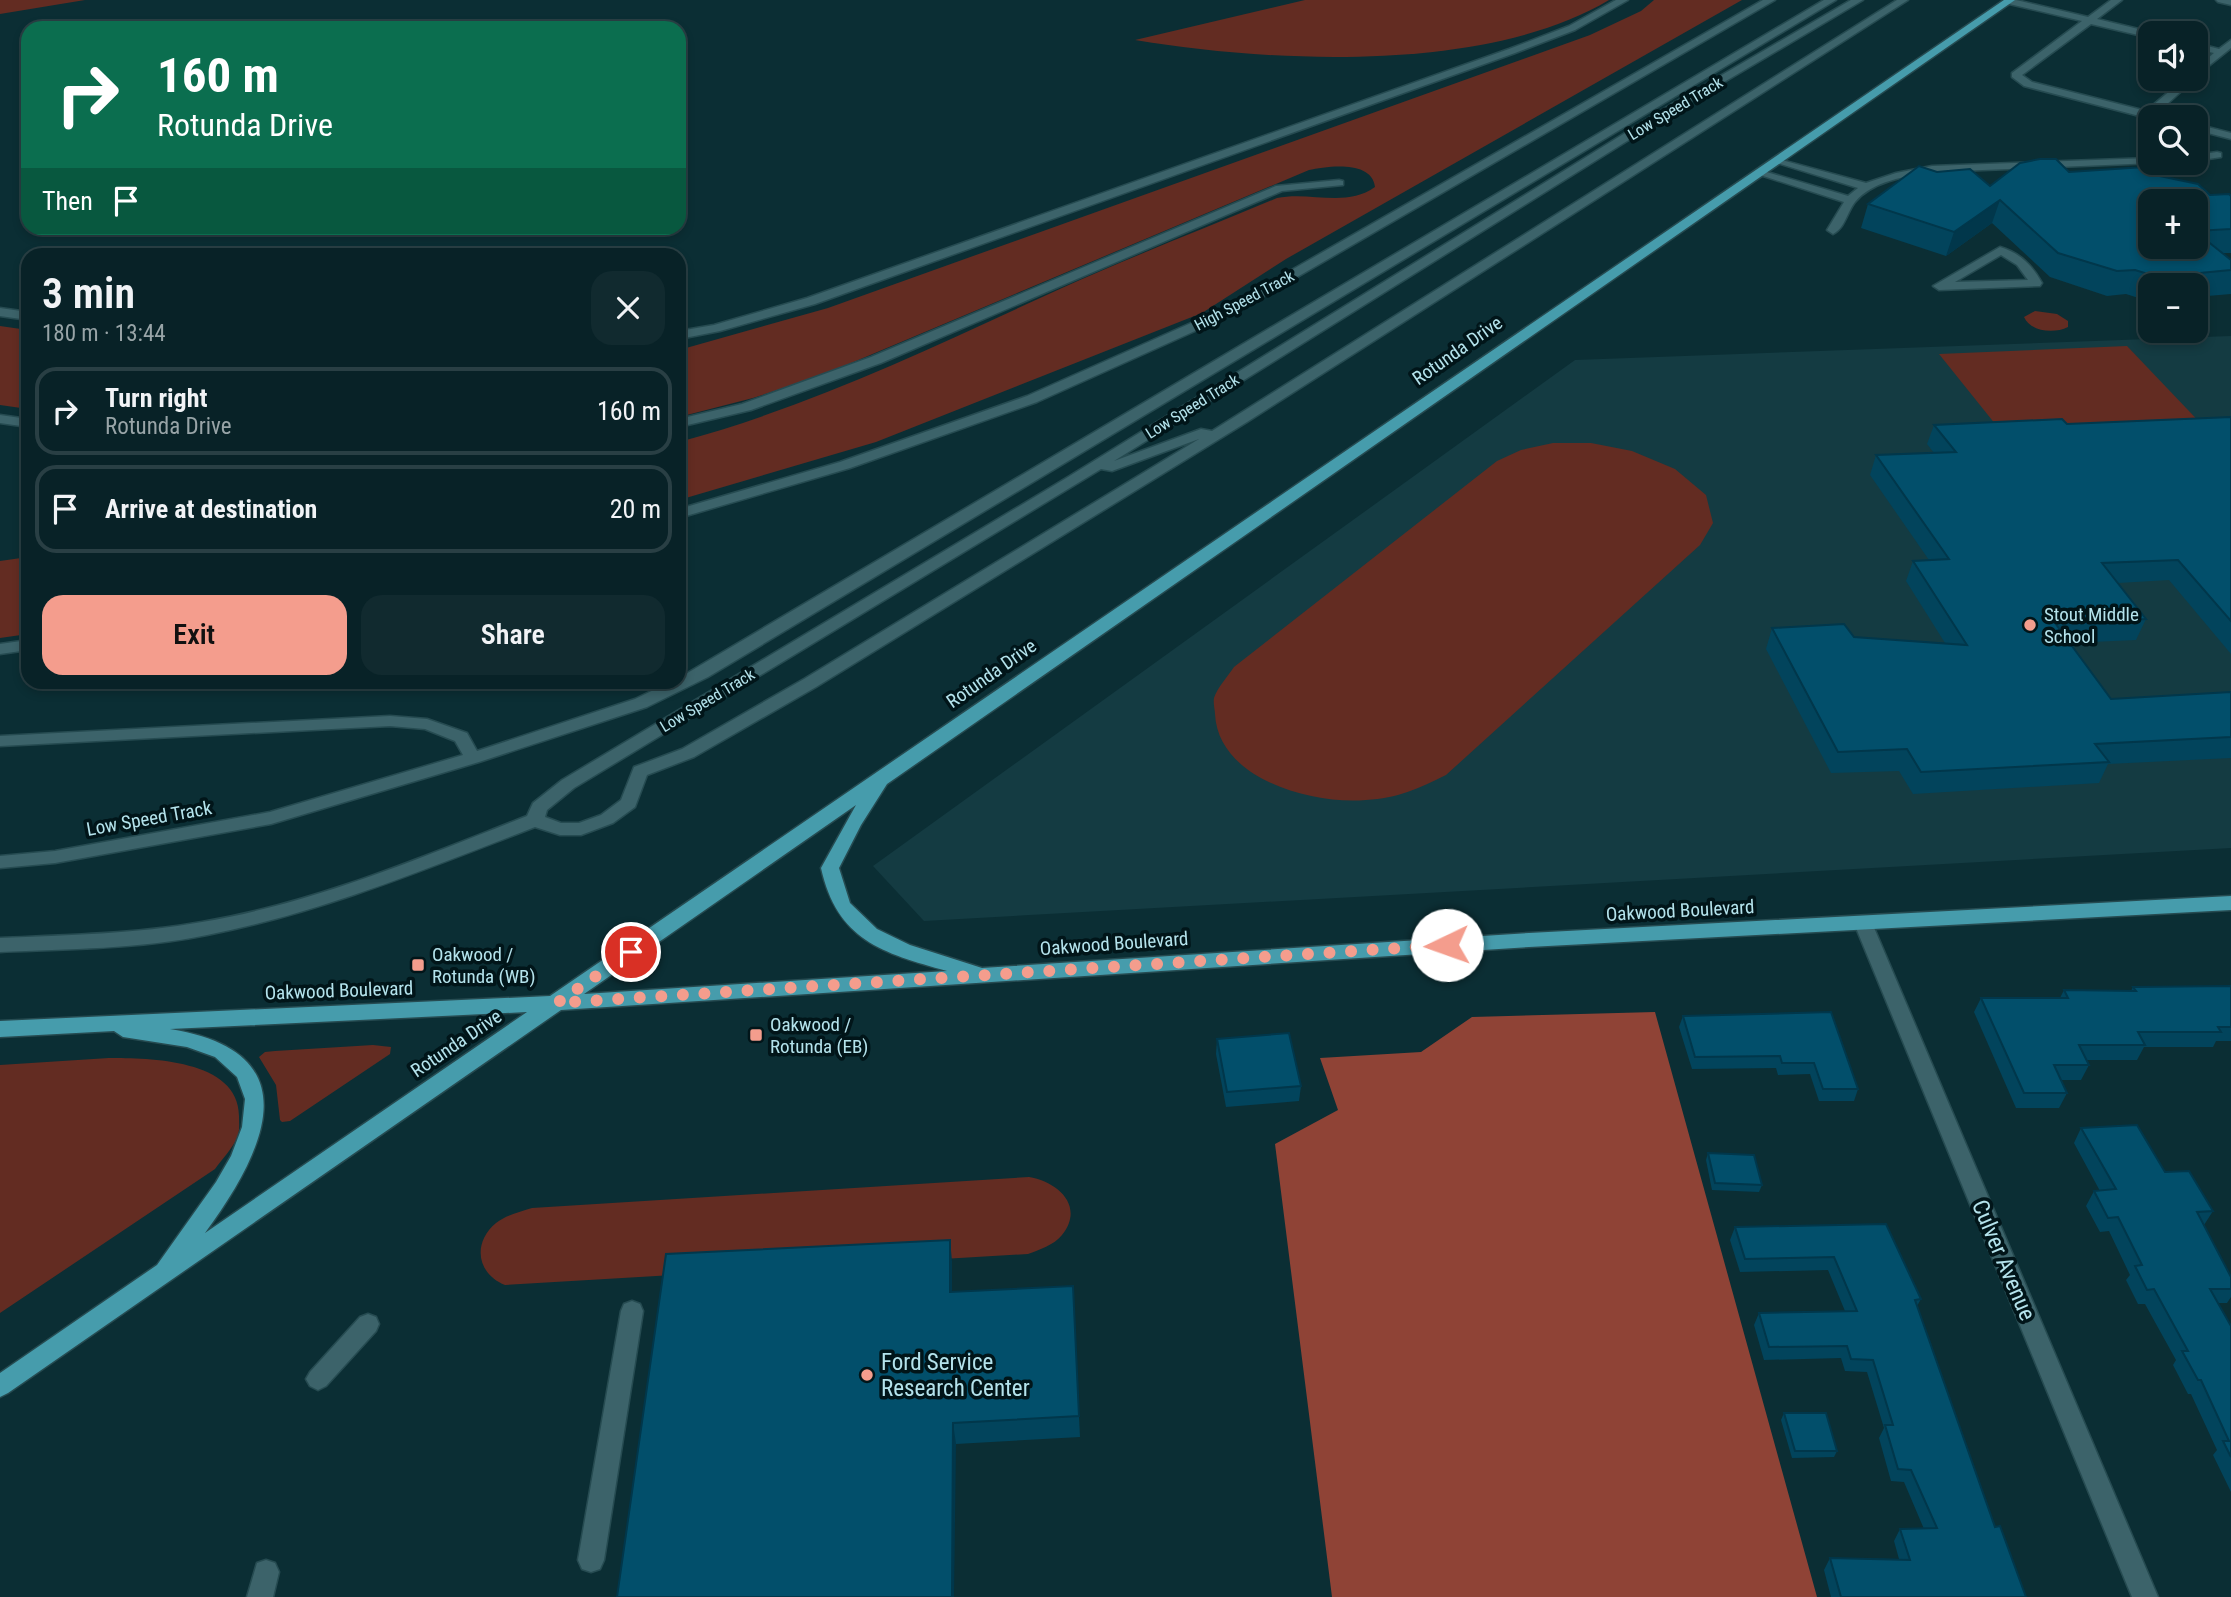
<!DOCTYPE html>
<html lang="en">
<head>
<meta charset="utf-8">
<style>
	:root { --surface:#082227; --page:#112a2f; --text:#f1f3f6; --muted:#98a4a7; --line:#293f44; --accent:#f49d8d }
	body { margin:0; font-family:"Roboto Condensed",sans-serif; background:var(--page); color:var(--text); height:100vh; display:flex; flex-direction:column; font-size:26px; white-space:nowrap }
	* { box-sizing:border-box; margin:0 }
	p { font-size:23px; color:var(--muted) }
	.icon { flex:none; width:38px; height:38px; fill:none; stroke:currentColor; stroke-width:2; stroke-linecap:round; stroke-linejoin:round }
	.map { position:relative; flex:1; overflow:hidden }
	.details { position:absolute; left:21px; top:248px; width:665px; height:441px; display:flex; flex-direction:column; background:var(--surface); border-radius:21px; box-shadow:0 4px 10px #0003,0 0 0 2px var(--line) }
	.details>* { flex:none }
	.banner { position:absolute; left:21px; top:21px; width:665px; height:214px; border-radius:21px; box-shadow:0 4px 10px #0003,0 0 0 2px var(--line); background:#0b6e4f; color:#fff; overflow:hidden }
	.buttons { position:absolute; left:2138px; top:21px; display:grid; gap:14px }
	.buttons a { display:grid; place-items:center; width:70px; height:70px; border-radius:14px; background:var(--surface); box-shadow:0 4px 10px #0003,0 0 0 2px var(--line); font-size:35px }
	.pin { position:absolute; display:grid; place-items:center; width:60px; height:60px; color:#fff; margin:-30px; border:4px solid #fff; border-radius:50%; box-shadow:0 2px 7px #0007 }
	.me { position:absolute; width:77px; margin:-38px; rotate:267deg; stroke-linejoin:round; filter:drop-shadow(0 0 5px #0008) }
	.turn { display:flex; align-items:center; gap:24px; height:147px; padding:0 21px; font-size:32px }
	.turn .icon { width:91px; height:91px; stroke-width:2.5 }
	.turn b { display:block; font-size:49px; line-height:60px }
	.then { display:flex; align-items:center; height:66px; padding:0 21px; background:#0003; gap:14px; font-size:26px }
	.round { display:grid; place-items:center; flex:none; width:74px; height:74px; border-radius:21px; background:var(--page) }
	.head { display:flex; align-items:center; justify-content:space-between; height:119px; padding:0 21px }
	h1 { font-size:42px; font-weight:600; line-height:52px }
	.button { display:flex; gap:14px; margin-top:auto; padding:14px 21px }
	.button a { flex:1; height:80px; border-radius:21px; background:var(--accent); color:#111; font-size:28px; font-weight:600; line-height:80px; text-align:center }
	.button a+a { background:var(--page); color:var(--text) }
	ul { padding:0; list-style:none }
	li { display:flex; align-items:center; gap:21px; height:88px; margin:0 14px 10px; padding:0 7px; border:4px solid var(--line); border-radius:21px }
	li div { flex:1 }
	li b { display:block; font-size:26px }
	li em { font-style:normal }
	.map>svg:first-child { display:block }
	.built { fill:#143b42 }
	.green { fill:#632c22 }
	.forest { fill:#8f4336 }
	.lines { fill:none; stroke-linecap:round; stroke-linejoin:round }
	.minor-casing { stroke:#264b51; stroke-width:3 }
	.major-casing { stroke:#264b51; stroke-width:3 }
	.minor { fill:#3c636a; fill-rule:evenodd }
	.major { fill:#469cac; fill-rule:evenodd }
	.wall { fill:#02445c }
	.shaded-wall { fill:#01374b }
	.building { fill:#024f6b; stroke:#01374b; stroke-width:2 }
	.route { stroke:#f49d8d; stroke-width:12; stroke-dasharray:0 21.6 }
	.poi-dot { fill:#f49d8d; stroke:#011519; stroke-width:2.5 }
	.labels { text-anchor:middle; stroke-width:7; stroke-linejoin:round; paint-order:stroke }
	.far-street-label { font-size:16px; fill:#b4e3ec; stroke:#011519 }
	.street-label { font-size:19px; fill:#b4e3ec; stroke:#011519 }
	.poi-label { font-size:19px; fill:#b4e3ec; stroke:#011519; text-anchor:start }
	.near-street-label { font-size:23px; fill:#b4e3ec; stroke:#011519 }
	.near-poi-label { font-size:23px; fill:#b4e3ec; stroke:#011519; text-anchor:start }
</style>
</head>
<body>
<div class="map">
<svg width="2231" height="1597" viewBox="0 0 2231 1597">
	<rect width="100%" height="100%" fill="#0b2e34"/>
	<!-- built -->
	<path class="built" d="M2231,336V848L924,921L873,866L1575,360Z"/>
	<!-- green -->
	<g class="green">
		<path d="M0,0H85L0,14Z"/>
		<path d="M1305,0H1609C1487,73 1271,63 1135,40Z"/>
		<path d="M1654,0H1742L1286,259L1202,313L876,442L679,500V442C813,406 937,345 1062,288C1133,256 1206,228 1277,198C1310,191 1346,208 1375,187C1372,160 1328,166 1309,170L818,377L753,398L679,417V350L828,308L1590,35L1641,11Z"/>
		<path d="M2035,311L2057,314L2068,321V327C2054,334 2031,332 2024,317Z"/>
		<path d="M0,326L28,330V409L0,405Z"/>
		<path d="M2127,346L2208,431L2008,440L1939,354Z"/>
		<path d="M1553,443H1591L1632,451L1675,469L1706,495L1713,523L1700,545L1446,775C1418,789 1398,798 1366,800C1312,805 1218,779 1215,714C1215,710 1213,703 1214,698C1217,688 1228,676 1234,667L1497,461L1521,450Z"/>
		<path d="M28,557V634L0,638V561Z"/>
		<path d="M373,1045L391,1047L390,1054L290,1121L282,1122L280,1120L276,1085L259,1057L265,1052L275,1051Z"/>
		<path d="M109,1058C149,1058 240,1059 239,1117C239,1123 240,1132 237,1138C232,1149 222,1159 215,1169L0,1313V1065Z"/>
		<path d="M1029,1177C1058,1182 1085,1206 1062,1235C1054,1245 1039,1250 1028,1254L505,1285C477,1274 472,1243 496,1223C506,1215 520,1212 532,1208Z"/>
	</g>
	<!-- forest -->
	<path class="forest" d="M1655,1012L1817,1597H1332L1275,1144L1338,1110L1320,1058L1421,1052L1472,1017Z"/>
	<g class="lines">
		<defs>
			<g id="minor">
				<path d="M1616,0H1628L1575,30L1515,53L815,304L720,331L679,339V331L714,325L807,298L1509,49L1569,26Z"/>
				<path d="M1763,0H1775L1235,313L1037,402L850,468L679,518V509L840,462L1027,396L1227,307Z"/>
				<path d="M1824,0H1836L708,677L647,707L479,762L271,824L55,863L0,868V856L55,851L270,812L463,755L455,741L425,729L390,726L0,746V736L390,716L427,719L467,733L477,751L635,699L670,682H679V678Z"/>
				<path d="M1851,0H1863L1680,108L1114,461L1201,429L1212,431L1897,0H1908L1247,422L816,687L694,757L647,775L635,807L613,823L581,835H560L535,827C428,868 320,913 207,935C139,949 69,949 0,952V938C68,935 136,934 202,922C315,903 422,857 527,816L533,803L562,780L1068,477L1672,104ZM1199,439L804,679L682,749L634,767L621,800L601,815L579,823H561L545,817L547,810L574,788L1101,469L1112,471Z"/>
				<path d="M2004,0H2016L2088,17L2111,0H2122L2097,19L2155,33H2151V38L2091,24L2022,75L2032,82L2146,111L2184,79H2195L2156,114L2162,117L2151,119L2024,86L2012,77V73L2082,21L2005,3Z"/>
				<path d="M2216,0H2231V5L2218,2Z"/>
				<path d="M2231,40V48L2196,76V68L2214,53L2196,49V43L2219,49Z"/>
				<path d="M2196,124L2231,133V139L2196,130Z"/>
				<path d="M2217,152L2221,153V157L2196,161V155Z"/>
				<path d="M1774,158L1866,183L1896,173L1932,166L2151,158V163H2155L1932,172C1907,176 1872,181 1855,202C1847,212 1845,228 1833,234L1827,230L1844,202L1754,173L1760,170L1848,196L1858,188L1774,162Z"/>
				<path d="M1339,180L1343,181V185L1282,191L881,363L751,410L679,427V419L742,404L871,357L1276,186Z"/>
				<path d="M2000,247C2020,253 2032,265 2042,283L2040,286L1939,290L1933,286ZM2001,255L2017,265L2028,280L1955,282Z"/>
				<path d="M0,308L28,312V320L0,316Z"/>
				<path d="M0,415L28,419V427L0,423Z"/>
				<path d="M28,640V650L0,654V644Z"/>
				<path d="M1863,916L1870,918L1872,923L2158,1597H2132L1854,923L1856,918Z"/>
				<path d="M632,1301L640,1304L643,1311L604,1560L600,1569L591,1572L582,1569L578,1560L621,1311L624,1304Z"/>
				<path d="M368,1314L376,1317L379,1324L376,1331L326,1386L318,1390L310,1386L306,1379L310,1372L360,1317Z"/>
				<path d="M266,1560L275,1563L279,1572L273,1597H247L257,1563Z"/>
			</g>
			<path id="major" d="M2004,0H2015L887,784L861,825L839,868L850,903L877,929L910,945L982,968L1529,933L2231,896V910L1529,947L561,1010L8,1393L0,1397V1373L157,1265L216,1182L231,1156L242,1127L245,1099L237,1077L215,1057L187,1047L123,1037L114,1031L0,1037V1021L550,996ZM856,805L821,868C837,940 882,953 947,971L584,994ZM527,1012L205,1233C266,1150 312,1052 170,1029Z"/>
		</defs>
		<!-- minor casing -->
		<use href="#minor" class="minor-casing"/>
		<!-- major casing -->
		<use href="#major" class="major-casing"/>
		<!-- minor -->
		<use href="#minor" class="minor"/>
		<!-- major -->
		<use href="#major" class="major"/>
	</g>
	<!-- wall -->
	<g class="wall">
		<path d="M1937,172L1990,186L2069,172L2155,175L2210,195L2231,196V253H2223L2231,260V294L2196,297V285H2151V301H2148L2126,294L2107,296L2050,277L1992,223L1946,256L1861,228L1868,204Z"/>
		<path d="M2231,417V654L2169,580L2118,583L2146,619L2136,640L2070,643L2111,699L2231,693V758L2108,764L2099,783L1913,794L1899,771L1831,773L1766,649L1772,628L1854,637L1945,643L1906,581L1913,561L1929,560L1870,475L1876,455L1934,453L1927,444L1934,425L2067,424Z"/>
		<path d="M2231,986V1041H2216L2213,1047H2144L2137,1060H2086L2089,1065L2081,1080H2060L2067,1093L2059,1108H2016L1974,1012L1981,998H2060L2064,990L2131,991L2133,987Z"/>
		<path d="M1831,1012L1858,1089L1854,1101H1819L1810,1074L1778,1075L1776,1068L1692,1069L1679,1027L1683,1016Z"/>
		<path d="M1217,1039L1301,1086L1299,1101L1226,1107L1216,1054Z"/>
		<path d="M2081,1128L2165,1172L2213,1211L2204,1225L2231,1277V1297L2227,1303H2218L2231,1326V1492L2213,1455L2217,1450L2191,1394H2188L2173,1365L2176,1360L2145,1304H2138L2126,1280L2130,1275L2109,1231L2100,1232L2086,1206L2094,1191H2100L2074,1143Z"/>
		<path d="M1708,1153L1762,1185L1759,1192L1712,1190L1706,1160Z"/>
		<path d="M1886,1224L1921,1299L1917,1306L1995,1527L2026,1597H1831L1824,1570L1830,1558L1899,1559L1894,1541L1900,1529H1924L1904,1482L1891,1481L1879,1438L1884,1428L1867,1372L1845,1371L1841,1358L1764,1360L1754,1325L1759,1313L1845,1311L1828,1270L1740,1272L1730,1240L1735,1227Z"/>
		<path d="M952,1261V1292L1073,1286L1080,1437L956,1444L617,1597Z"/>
		<path d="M1784,1413L1837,1451L1834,1457L1792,1458L1781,1420Z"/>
	</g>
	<!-- shaded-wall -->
	<g class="shaded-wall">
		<path d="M2000,200L1992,223L1946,256L1954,232Z"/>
		<path d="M950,1240L952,1261V1313L950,1292Z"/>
		<path d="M953,1423L956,1444L954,1597H952Z"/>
	</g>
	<!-- building -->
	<g class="building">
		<path d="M2040,159H2056L2069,172L2145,167L2155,175L2198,184L2210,195L2229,194L2231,196V229L2196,231V201H2151V247H2196V232L2231,260V270L2158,277L2135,270L2117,271L2058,253L2000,200L1954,232L1868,204L1919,166L1937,172L1970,169L1990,186L2020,163Z"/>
		<path d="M2231,417V621L2178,560L2102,563L2146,619L2055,623L2111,699L2231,692V737L2095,744L2109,762L1921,772L1907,749L1838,752L1772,628L1844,624L1854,637L1967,645L1913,561L1949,559L1876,455L1956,452L1934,425L2062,419L2067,424Z"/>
		<path d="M2231,986V1027H2218L2221,1032H2138L2145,1045H2079L2089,1065H2054L2067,1093H2024L1981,998H2068L2064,990L2136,991L2133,987Z"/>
		<path d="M1831,1012L1858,1089H1823L1814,1063H1782L1780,1056L1695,1057L1683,1016Z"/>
		<path d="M1289,1033L1301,1086L1227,1092L1217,1039Z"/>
		<path d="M2137,1125L2165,1172L2189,1171L2213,1211L2197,1212L2231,1277V1289H2210L2231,1326V1457L2223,1441H2229L2201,1380H2198L2182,1351H2188L2154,1289L2147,1290L2135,1266L2142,1265L2118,1217L2108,1218L2094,1191L2116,1189L2081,1128Z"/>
		<path d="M1708,1153L1754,1155L1762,1185L1715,1183Z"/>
		<path d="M1886,1224L1921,1299L1915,1300L1995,1527L2000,1526L2026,1597H1841L1830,1558L1910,1560L1900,1529L1937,1528L1911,1470L1898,1469L1885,1425H1893L1873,1360L1851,1359L1847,1346L1769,1347L1759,1313L1857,1311L1834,1257L1745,1259L1735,1227Z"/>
		<path d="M950,1240V1292L1073,1286L1079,1416L953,1423L952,1597H617L666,1254Z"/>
		<path d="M1784,1413H1826L1837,1451H1795Z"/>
	</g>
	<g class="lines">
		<!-- route -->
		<path class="route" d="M631,952L557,1003L1447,945"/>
	</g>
	<!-- markers -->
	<g class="poi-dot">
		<circle cx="2030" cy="625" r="7"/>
		<rect x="411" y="958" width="14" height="14" rx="3.5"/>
		<rect x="749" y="1028" width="14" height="14" rx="3.5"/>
		<circle cx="867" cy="1375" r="7"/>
	</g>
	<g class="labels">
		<!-- far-street labels -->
		<g class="far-street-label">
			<text transform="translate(1675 108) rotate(-31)" y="6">Low Speed Track</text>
			<text transform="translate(1244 300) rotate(-28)" y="6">High Speed Track</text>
			<text transform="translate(1192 406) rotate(-32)" y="6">Low Speed Track</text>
			<text transform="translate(707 700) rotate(-31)" y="6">Low Speed Track</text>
		</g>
		<!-- street labels -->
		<g class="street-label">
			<text transform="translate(1457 350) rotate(-35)" y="7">Rotunda Drive</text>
			<text transform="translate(991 673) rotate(-35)" y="7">Rotunda Drive</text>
			<text transform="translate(149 818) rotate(-10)" y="7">Low Speed Track</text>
			<text transform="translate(1680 910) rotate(-3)" y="7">Oakwood Boulevard</text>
			<text transform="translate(1114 943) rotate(-4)" y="7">Oakwood Boulevard</text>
			<text transform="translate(339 990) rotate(-2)" y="7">Oakwood Boulevard</text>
			<text transform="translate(456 1043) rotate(-34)" y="7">Rotunda Drive</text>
		</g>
		<!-- poi labels -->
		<g class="poi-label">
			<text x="2044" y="621">Stout Middle<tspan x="2044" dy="22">School</tspan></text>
			<text x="432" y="961">Oakwood /<tspan x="432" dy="22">Rotunda (WB)</tspan></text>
			<text x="770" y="1031">Oakwood /<tspan x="770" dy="22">Rotunda (EB)</tspan></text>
		</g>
		<!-- near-street labels -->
		<g class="near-street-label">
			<text transform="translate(2004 1260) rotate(67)" y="8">Culver Avenue</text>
		</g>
		<!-- near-poi labels -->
		<g class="near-poi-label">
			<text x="881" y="1370">Ford Service<tspan x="881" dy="26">Research Center</tspan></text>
		</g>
	</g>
</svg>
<div class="buttons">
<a><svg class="icon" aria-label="sound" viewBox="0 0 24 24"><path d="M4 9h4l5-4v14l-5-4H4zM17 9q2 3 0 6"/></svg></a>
<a><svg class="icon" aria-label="search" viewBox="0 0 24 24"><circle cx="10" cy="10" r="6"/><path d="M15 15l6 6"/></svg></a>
<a>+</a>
<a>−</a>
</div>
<div class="pin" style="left:631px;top:952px;background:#d93025"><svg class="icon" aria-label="arrive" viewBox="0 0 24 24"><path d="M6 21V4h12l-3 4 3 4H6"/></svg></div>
<svg class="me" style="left:1447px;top:945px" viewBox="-20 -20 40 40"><circle r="19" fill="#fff"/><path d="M0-13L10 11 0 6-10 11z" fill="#f49d8d"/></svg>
<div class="banner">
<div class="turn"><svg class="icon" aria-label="right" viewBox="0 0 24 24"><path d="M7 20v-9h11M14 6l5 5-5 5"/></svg><div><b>160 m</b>Rotunda Drive</div></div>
<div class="then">Then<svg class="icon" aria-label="arrive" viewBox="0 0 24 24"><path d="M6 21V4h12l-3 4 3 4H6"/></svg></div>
</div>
<section class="details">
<div class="head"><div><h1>3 min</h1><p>180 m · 13:44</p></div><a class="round"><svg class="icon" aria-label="close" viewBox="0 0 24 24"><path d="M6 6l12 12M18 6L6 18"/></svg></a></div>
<ul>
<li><svg class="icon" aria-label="right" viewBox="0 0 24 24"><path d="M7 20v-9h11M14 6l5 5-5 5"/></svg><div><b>Turn right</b><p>Rotunda Drive</p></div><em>160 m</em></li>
<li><svg class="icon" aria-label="arrive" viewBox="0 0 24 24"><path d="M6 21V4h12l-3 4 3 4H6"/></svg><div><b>Arrive at destination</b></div><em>20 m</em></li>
</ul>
<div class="button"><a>Exit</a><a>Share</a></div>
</section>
</div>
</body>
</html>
